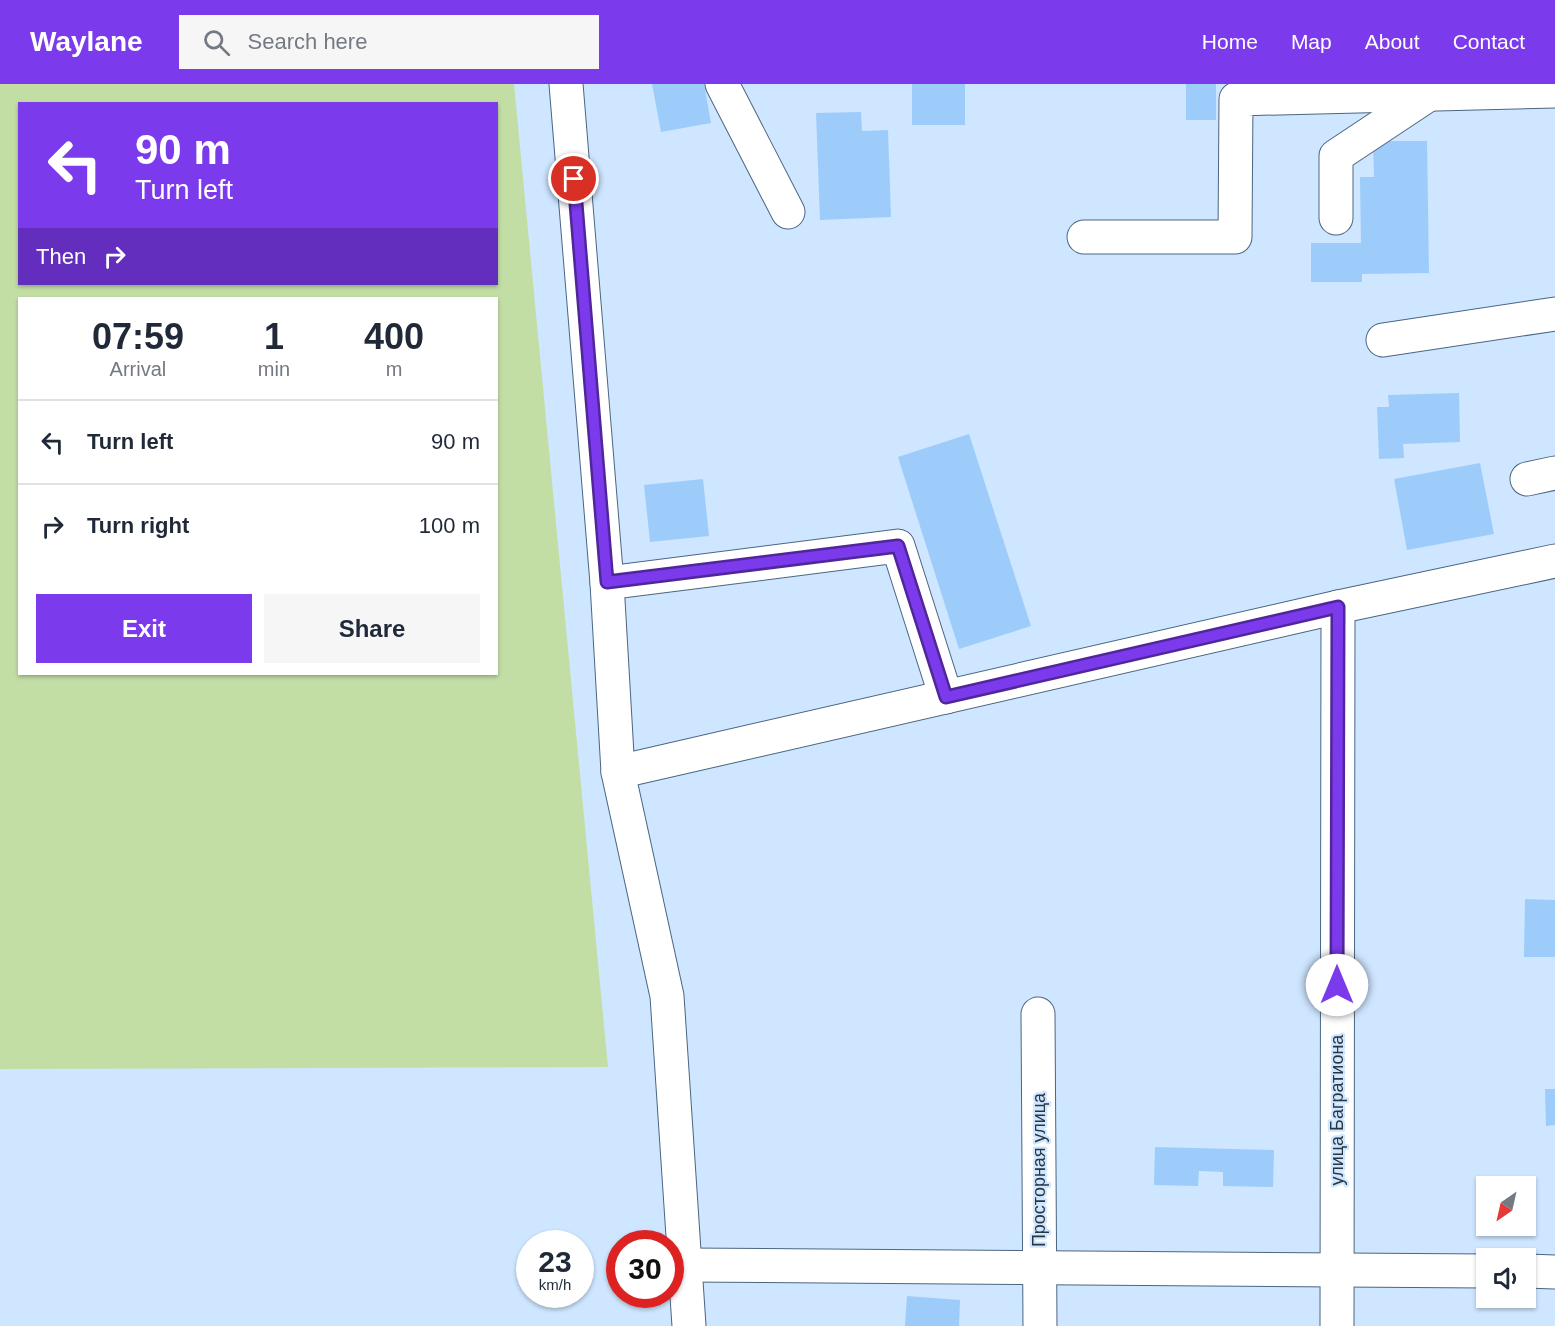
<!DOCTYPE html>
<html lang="en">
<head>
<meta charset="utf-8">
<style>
	:root { --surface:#fff; --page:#f6f6f7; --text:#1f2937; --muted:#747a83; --line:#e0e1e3; --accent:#7c3aed }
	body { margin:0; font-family:Helvetica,sans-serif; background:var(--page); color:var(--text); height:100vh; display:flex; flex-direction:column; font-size:22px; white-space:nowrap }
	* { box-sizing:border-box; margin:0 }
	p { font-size:20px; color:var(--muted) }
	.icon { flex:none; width:33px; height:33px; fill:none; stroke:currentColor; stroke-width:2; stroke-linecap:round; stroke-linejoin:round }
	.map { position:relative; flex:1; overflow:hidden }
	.panel { position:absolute; left:18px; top:213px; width:480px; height:378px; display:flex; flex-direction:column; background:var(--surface); border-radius:0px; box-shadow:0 2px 4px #0004 }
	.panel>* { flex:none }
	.guide { position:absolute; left:18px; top:18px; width:480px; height:183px; border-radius:0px; box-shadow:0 2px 4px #0004; background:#7c3aed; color:#fff; overflow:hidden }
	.needle { width:39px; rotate:214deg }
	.buttons { position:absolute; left:1476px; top:1092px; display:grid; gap:12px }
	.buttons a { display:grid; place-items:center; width:60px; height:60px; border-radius:0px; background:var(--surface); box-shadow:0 2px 4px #0004; font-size:30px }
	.speed { position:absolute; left:516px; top:1146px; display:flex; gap:12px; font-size:30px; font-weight:700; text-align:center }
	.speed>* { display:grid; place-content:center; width:78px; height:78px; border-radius:50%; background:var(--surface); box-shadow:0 2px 4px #0004; line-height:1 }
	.speed small { font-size:15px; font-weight:400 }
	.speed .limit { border:9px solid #d22; background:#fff; color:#111 }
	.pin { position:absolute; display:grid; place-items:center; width:51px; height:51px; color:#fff; margin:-26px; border:3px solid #fff; border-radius:50%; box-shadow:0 2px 6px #0007 }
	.me { position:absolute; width:66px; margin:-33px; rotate:0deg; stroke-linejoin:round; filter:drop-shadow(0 0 4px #0008) }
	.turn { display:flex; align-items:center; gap:21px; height:126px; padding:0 18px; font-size:27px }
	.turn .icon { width:78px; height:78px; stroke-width:2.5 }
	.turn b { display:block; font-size:42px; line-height:51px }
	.then { display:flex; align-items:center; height:57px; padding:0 18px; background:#0003; gap:12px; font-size:22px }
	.eta { display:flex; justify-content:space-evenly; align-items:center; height:102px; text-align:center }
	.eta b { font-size:36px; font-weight:600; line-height:42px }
	.cta { display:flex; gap:12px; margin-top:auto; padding:12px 18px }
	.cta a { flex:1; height:69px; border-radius:0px; background:var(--accent); color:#fff; font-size:24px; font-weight:600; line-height:69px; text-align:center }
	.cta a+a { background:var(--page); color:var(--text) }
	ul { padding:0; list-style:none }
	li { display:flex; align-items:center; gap:18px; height:84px; padding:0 18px; border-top:2px solid var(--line) }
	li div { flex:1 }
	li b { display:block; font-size:22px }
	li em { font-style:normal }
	header { display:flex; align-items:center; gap:36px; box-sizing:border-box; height:84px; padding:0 30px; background:var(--accent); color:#fff }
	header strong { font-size:28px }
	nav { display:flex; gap:33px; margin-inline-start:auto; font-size:21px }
	.search { width:420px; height:54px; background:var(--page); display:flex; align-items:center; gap:15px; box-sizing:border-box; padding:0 21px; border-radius:0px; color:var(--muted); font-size:22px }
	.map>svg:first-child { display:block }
	.green { fill:#c2dea5; fill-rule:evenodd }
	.building { fill:#9eccfa }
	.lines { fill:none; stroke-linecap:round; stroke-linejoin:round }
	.minor-casing { stroke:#4b6681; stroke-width:35 }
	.minor { stroke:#fff; stroke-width:33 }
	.route-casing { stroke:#51269a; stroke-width:15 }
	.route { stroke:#7c3aed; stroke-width:10 }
	.labels { text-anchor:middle; stroke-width:4.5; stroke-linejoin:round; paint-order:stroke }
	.street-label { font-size:18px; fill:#293541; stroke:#cee6ff }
</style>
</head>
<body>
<header>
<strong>Waylane</strong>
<div class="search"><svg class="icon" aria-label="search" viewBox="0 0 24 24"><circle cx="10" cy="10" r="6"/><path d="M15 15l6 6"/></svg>Search here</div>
<nav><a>Home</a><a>Map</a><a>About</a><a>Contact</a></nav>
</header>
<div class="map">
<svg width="1555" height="1242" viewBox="0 0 1555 1242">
	<rect width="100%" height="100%" fill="#cee6ff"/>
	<!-- green -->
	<path class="green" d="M0,0H514L608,983L0,985ZM20,20H496V200H20ZM20,214H496V590H20Z"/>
	<!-- building -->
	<g class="building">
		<path d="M652,0H704L711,39L661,48Z"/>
		<rect x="912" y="0" width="53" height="41"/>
		<rect x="1186" y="0" width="30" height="36"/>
		<path d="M861,28L862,47L888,46L891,133L820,136L816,29Z"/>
		<path d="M1373,57H1427L1429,189L1362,190V198H1311V159H1361L1360,93H1374Z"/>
		<path d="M1459,309L1460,358L1403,360L1404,374L1379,375L1377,323H1389L1388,311Z"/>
		<path d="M969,350L1031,542L959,565L898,373Z"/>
		<path d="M1480,379L1494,450L1407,466L1394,395Z"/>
		<path d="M703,395L709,452L650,458L644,401Z"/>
		<path d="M1525,815L1555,816V873H1524Z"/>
		<path d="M1545,1005H1555V1041L1546,1042Z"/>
		<path d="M1155,1063L1274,1066L1273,1103L1223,1102V1088L1199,1087L1198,1102L1154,1101Z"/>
		<path d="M907,1212L960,1216L959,1242H905Z"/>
	</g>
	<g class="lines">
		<defs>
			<g id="minor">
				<path d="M566,0L607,499L618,688L667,912L689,1242"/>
				<path d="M722,0L788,128"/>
				<path d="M1336,134V72L1428,11"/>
				<path d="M1084,153H1235L1236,15L1555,7"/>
				<path d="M1383,256L1555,230"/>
				<path d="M1527,395L1555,389"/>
				<path d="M607,499L898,462L946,613"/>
				<path d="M618,688L1338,523L1555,477"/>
				<path d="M1038,930L1040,1242"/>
				<path d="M684,1181L1486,1187"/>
				<path d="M1526,1187L1555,1188"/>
				<path d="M1337,1242L1338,523"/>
			</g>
		</defs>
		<!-- minor casing -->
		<use href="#minor" class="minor-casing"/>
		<!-- minor -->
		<use href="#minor" class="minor"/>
	</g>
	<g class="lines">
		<defs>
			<path id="route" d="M574,95L607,498L898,462L946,613L1338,523L1337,901"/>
		</defs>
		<!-- route casing -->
		<use href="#route" class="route-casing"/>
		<!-- route -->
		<use href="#route" class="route"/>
	</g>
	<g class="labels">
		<!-- street labels -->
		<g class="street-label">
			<text transform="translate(1337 1026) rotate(-90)" y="6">улица Багратиона</text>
			<text transform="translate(1039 1086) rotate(-90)" y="6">Просторная улица</text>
		</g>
	</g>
</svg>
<div class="buttons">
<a><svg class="needle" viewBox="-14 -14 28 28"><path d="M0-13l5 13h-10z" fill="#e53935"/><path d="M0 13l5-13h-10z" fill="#747a83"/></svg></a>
<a><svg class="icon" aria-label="sound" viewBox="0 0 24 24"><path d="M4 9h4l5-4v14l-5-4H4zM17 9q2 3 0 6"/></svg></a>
</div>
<div class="speed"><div>23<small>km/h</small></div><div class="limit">30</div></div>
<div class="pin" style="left:574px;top:95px;background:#d93025"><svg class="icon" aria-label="arrive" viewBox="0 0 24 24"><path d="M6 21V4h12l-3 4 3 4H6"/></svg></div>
<svg class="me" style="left:1337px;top:901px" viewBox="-20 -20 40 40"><circle r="19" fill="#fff"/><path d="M0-13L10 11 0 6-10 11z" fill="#7c3aed"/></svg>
<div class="guide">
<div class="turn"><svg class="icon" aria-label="left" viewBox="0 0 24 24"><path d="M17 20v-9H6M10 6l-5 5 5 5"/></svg><div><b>90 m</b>Turn left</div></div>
<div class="then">Then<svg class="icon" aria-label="right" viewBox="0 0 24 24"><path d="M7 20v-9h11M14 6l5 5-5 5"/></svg></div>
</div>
<section class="panel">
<div class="eta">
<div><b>07:59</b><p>Arrival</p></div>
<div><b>1</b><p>min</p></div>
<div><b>400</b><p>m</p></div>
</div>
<ul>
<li><svg class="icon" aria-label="left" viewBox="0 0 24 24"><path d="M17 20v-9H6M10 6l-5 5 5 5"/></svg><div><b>Turn left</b></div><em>90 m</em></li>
<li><svg class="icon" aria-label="right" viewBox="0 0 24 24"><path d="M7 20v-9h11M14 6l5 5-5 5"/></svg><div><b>Turn right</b></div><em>100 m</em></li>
</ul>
<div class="cta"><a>Exit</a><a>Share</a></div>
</section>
</div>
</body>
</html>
